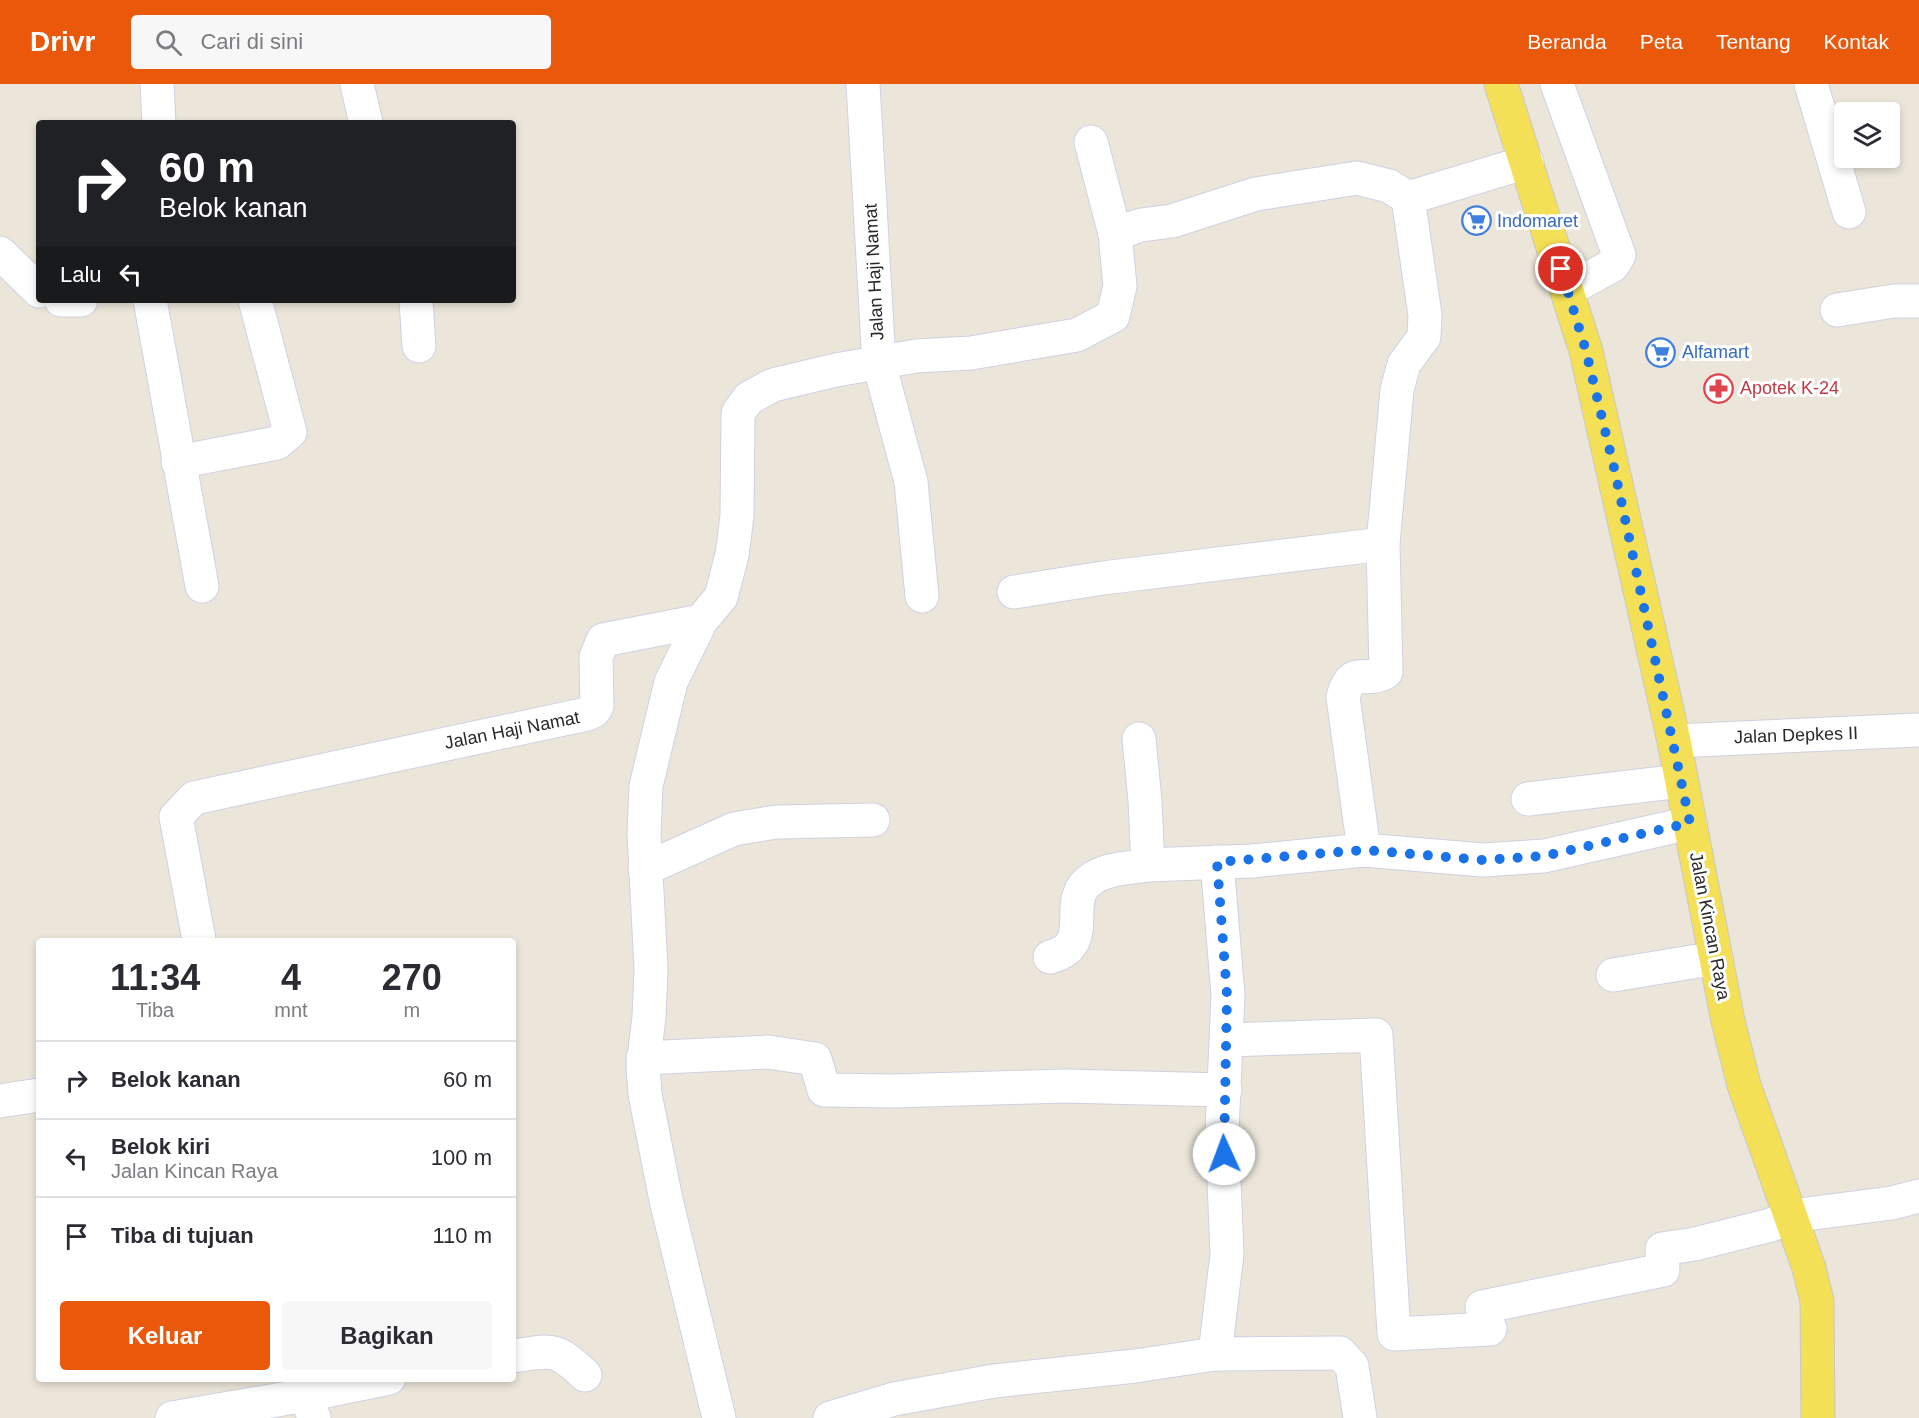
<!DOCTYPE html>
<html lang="id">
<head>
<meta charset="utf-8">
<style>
	:root { --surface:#fff; --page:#f7f7f7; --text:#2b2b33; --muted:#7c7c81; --line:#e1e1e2; --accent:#ea580c }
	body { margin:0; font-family:Arial,sans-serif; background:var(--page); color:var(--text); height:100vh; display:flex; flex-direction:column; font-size:22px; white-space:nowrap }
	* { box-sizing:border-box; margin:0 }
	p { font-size:20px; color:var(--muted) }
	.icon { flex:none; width:33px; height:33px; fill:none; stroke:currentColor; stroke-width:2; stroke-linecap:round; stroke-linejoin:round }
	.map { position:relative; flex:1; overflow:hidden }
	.details { position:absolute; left:36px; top:854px; width:480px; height:444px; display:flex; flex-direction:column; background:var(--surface); border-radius:6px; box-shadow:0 3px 9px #0003 }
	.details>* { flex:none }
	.top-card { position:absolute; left:36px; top:36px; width:480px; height:183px; border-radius:6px; box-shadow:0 3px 9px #0003; background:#202124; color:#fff; overflow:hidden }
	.tools { position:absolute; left:1834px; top:18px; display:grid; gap:12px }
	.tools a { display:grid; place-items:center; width:66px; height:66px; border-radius:6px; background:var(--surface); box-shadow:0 3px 9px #0003; font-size:30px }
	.pin { position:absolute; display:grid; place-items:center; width:51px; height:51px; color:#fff; margin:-26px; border:3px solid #fff; border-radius:50%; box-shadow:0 2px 6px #0007 }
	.me { position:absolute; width:66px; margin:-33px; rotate:358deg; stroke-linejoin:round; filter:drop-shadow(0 0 4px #0008) }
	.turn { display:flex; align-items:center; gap:21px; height:126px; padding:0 24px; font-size:27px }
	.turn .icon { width:78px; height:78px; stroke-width:2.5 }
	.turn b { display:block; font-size:42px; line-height:51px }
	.then { display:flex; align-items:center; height:57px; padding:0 24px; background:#0003; gap:12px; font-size:22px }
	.eta { display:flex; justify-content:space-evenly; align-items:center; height:102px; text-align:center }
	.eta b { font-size:36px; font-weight:600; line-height:42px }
	.primary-button { display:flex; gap:12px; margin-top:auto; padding:12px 24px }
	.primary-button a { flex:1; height:69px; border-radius:6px; background:var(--accent); color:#fff; font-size:24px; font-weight:600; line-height:69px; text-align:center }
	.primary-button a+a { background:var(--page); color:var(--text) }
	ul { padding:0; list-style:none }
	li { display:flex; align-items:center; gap:18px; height:78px; padding:0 24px; border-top:2px solid var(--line) }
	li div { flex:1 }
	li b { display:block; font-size:22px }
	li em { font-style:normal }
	header { display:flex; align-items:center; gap:36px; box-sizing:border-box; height:84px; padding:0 30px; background:var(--accent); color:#fff }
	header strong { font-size:28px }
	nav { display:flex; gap:33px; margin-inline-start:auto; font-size:21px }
	.search { width:420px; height:54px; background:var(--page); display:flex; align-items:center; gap:15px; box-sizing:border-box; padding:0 21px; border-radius:6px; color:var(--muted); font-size:22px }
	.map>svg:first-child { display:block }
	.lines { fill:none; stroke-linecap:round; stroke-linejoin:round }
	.minor-casing { stroke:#cfd1e2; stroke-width:35 }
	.major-casing { stroke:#c7c7c7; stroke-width:35 }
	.minor { stroke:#fff; stroke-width:33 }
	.major { stroke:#f4e056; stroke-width:33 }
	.route { stroke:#1a73e8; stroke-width:10; stroke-dasharray:0 18 }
	.labels { text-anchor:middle; stroke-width:6; stroke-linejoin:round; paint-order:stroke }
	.shop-label { font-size:18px; fill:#366cbe; stroke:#fff; text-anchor:start }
	.street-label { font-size:18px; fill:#292929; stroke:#fff }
	.health-label { font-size:18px; fill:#be3a42; stroke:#fff; text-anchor:start }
</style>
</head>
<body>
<header>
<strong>Drivr</strong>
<div class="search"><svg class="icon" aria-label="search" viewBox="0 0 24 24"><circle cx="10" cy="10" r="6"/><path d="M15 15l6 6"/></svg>Cari di sini</div>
<nav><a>Beranda</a><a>Peta</a><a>Tentang</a><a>Kontak</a></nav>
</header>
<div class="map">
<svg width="1919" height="1334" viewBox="0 0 1919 1334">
	<rect width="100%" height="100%" fill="#ece6da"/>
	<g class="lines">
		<defs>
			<g id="minor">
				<path d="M157,0L159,39"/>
				<path d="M357,0L366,39"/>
				<path d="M863,0L879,279L911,398L922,512"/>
				<path d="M1557,0L1619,171L1613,181L1568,206"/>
				<path d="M1811,0L1849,128"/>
				<path d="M1091,58L1115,150"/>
				<path d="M1408,114L1425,231L1424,253L1404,280L1397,306L1383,460L1386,588C1364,601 1352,579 1343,613L1364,766L1483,776L1544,772L1690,739"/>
				<path d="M0,169L39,207"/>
				<path d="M61,216H81"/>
				<path d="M150,216L202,502"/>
				<path d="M416,216L419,262"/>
				<path d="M1837,226L1894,217H1919"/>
				<path d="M178,378L277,359L290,348L255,216"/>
				<path d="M1014,508L1103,494L1383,460"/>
				<path d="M1139,655L1145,717L1148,781L1252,777L1364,766"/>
				<path d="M1674,657L1919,646"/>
				<path d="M1528,715L1681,697"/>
				<path d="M645,785L734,745L776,738L873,736"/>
				<path d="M199,856L176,733L194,714L587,630L594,627L597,622L596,573L603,556L701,537"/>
				<path d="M1050,873C1099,860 1058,815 1093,794C1109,784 1130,784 1148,781"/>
				<path d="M1613,891L1716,874"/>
				<path d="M1227,956L1376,951L1394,1250L1490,1245L1482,1223L1663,1186L1662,1165L1695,1160L1771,1141L1791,1132L1892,1119L1919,1112"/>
				<path d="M643,974L768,968L815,975L824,1006L894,1007L1064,1002L1225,1006"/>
				<path d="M0,1017L39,1011"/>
				<path d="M1215,1270L1227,1170L1222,1048L1228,911L1217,778"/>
				<path d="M513,1272C553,1266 555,1263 585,1291"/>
				<path d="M306,1311L389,1294"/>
				<path d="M172,1334L306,1311L314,1334"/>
				<path d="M719,1334L666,1116L645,1010L643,982L649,933L651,885L644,749L646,702L671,598L701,537L721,513L732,471L737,432L738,329L749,314L773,301L836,286L916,272L971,269L1077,251L1113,232L1120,202L1115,150L1141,141L1172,137L1256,110L1357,94L1389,102L1408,114L1527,78"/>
				<path d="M830,1334L894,1315L994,1297L1135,1282L1215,1270L1340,1269L1352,1282L1360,1334"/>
			</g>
			<path id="major" d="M1501,0L1586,267L1674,657L1728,937L1744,1001L1809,1184L1817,1217L1818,1334"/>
		</defs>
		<!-- minor casing -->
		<use href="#minor" class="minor-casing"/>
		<!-- major casing -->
		<use href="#major" class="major-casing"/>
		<!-- minor -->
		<use href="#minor" class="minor"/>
		<!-- major -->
		<use href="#major" class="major"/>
	</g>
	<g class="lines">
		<!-- route -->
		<path class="route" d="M1224,1070L1227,911L1217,778L1364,766L1483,776L1544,772L1690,739L1615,388L1586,267L1561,185"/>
	</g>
	<!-- icons -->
	<defs>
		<symbol id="supermarket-ring" viewBox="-11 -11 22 22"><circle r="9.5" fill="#fff" stroke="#3f7fe0" stroke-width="1.5"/><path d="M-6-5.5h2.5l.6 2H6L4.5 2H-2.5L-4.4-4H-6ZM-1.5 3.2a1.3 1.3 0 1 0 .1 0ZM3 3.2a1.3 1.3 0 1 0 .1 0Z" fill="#3f7fe0"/></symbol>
		<symbol id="pharmacy-ring" viewBox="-11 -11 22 22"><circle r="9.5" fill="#fff" stroke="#e0444e" stroke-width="1.5"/><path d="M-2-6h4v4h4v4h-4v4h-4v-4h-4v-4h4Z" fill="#e0444e"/></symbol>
	</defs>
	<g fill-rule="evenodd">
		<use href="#supermarket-ring" x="1460" y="120" width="33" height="33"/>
		<use href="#supermarket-ring" x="1644" y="252" width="33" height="33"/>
		<use href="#pharmacy-ring" x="1702" y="288" width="33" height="33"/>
	</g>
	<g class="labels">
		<!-- shop labels -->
		<g class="shop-label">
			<text x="1497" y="143">Indomaret</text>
			<text x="1682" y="274">Alfamart</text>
		</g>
		<!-- street labels -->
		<g class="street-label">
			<text transform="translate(874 188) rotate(-93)" y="6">Jalan Haji Namat</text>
			<text transform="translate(512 646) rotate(-11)" y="6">Jalan Haji Namat</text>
			<text transform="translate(1796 651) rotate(-2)" y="6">Jalan Depkes II</text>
			<text transform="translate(1710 842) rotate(79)" y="6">Jalan Kincan Raya</text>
		</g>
		<!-- health labels -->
		<g class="health-label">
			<text x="1740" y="310">Apotek K-24</text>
		</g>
	</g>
</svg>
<div class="tools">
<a><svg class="icon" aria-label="layers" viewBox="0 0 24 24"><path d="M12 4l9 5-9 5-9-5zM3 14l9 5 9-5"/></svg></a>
</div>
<div class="pin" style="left:1561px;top:185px;background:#d93025"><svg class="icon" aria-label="arrive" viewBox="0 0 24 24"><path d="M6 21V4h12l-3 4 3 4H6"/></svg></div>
<svg class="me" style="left:1224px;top:1070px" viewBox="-20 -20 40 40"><circle r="19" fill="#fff"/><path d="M0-13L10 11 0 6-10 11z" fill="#1a73e8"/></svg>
<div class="top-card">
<div class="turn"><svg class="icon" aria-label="right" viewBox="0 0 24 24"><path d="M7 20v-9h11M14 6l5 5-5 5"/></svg><div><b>60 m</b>Belok kanan</div></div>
<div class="then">Lalu<svg class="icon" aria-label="left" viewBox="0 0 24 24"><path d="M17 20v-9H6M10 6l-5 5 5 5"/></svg></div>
</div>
<section class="details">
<div class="eta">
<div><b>11:34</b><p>Tiba</p></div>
<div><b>4</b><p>mnt</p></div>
<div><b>270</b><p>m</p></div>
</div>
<ul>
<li><svg class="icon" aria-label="right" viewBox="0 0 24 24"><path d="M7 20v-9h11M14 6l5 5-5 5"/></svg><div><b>Belok kanan</b></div><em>60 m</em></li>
<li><svg class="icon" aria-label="left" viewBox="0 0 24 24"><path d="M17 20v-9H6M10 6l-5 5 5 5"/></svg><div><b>Belok kiri</b><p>Jalan Kincan Raya</p></div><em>100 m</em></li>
<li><svg class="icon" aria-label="arrive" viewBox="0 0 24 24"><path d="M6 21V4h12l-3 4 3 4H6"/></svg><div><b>Tiba di tujuan</b></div><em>110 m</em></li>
</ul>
<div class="primary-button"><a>Keluar</a><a>Bagikan</a></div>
</section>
</div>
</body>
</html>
